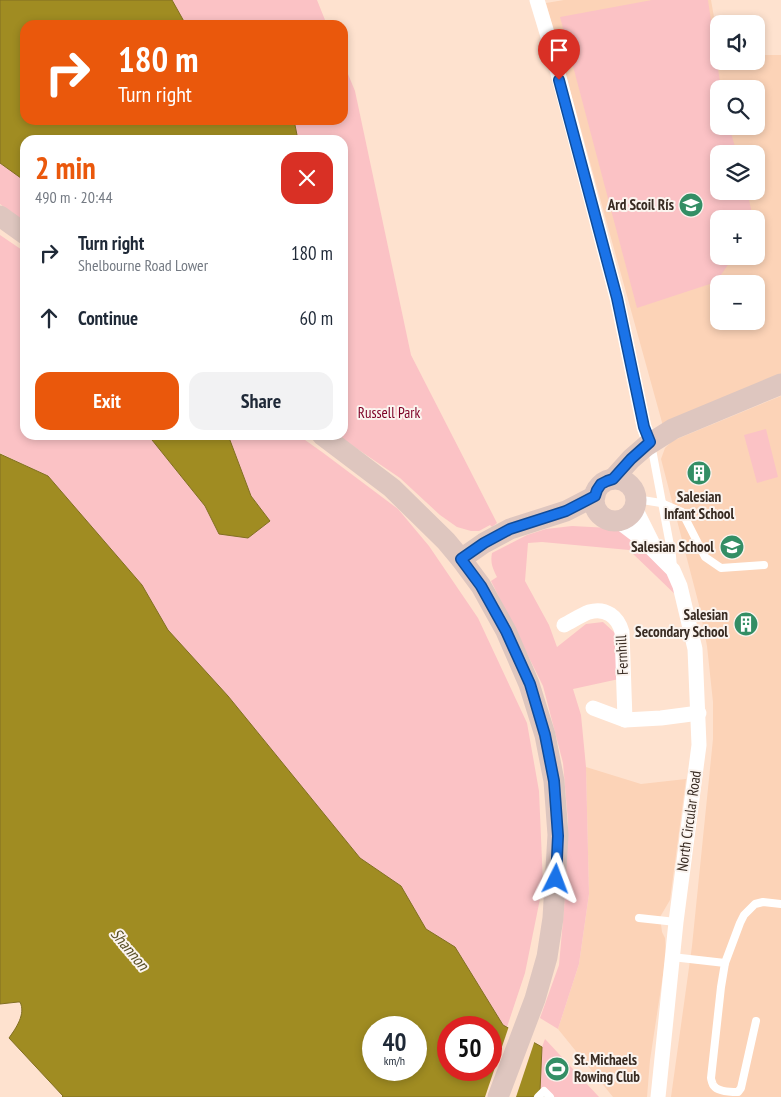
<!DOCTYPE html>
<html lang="en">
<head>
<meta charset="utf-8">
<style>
	:root { --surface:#fff; --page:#f2f2f3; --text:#1f2937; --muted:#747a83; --accent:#ea580c }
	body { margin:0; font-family:"PT Sans Narrow",sans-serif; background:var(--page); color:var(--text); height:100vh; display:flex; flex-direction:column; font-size:19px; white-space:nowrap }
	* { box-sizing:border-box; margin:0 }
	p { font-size:16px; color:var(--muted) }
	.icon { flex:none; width:28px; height:28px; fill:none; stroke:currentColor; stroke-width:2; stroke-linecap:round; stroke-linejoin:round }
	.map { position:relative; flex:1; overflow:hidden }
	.sheet { position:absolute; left:20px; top:135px; width:328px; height:305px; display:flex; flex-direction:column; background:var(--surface); border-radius:15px; box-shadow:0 2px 8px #0003 }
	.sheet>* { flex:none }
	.guide { position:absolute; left:20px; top:20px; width:328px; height:105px; border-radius:15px; box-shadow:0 2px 8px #0003; background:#ea580c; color:#fff; overflow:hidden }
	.fabs { position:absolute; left:710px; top:15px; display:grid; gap:10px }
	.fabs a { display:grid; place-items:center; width:55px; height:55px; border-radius:10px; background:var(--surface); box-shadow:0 2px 8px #0003; font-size:25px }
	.speed { position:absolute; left:362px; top:1016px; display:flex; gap:10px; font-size:25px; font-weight:700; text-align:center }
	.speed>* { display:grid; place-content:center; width:65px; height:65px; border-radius:50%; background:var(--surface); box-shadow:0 2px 8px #0003; line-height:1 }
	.speed small { font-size:12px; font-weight:400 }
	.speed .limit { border:8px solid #d22; background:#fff; color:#111 }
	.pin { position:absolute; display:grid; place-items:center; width:42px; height:42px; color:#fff; margin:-51px -21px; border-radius:50% 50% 50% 0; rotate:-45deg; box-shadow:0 0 5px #0007 }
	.pin .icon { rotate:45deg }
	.me { position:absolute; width:55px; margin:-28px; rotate:3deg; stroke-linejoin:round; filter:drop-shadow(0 0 4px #0008) }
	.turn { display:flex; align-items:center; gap:18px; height:105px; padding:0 15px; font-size:22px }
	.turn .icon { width:65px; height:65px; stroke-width:2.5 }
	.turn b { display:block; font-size:35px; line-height:42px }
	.round { display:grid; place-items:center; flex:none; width:52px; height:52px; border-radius:15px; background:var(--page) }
	.headline { display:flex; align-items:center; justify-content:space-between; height:85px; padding:0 15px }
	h1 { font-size:30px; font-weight:600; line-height:38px; color:var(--accent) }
	.button { display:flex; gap:10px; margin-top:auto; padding:10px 15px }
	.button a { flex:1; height:58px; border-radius:15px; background:var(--accent); color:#fff; font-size:20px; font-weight:600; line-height:58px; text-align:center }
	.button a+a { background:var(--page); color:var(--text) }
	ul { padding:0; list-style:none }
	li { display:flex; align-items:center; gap:15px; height:65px; padding:0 15px }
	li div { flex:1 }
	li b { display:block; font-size:19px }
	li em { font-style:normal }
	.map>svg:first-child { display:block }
	.built { fill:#fcd3b7; fill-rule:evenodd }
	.green { fill:#fbc2c5 }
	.water { fill:#a08c22; stroke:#816f22; fill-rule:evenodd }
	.pier { fill:#fee2cf }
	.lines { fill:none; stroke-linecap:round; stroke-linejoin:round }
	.service { stroke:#fff; stroke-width:8 }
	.minor { stroke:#fff; stroke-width:15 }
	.secondary { stroke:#dec6bf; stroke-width:21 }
	.route-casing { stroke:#114b97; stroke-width:12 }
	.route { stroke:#1a73e8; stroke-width:9 }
	.labels { text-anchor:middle; stroke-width:4; stroke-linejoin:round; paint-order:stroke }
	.poi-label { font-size:15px; font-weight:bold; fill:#382b22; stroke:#fbf4ef; text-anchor:end }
	.park-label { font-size:15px; fill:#7d0026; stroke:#fbf4ef }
	.street-label { font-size:15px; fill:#382b22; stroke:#fbf4ef }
	.water-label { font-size:16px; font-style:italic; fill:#574f26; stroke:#fbf4ef }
</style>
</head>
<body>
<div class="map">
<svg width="781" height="1097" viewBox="0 0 781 1097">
	<rect width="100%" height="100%" fill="#fee2cf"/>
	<!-- built -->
	<g class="built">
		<path d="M564,0H711L714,17L756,21V24H719V61H756V24L760,55H781V374L663,426L546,3ZM719,89H756V126H719ZM719,154H756V191H719ZM719,219H756V256H719ZM719,284H756V321H719Z"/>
		<path d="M781,396V1097H671L692,946L713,739V702L707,646L699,605L661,459L665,448L672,441Z"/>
		<path d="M586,767L641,784L686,779L670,900L660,917L662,932L665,938L666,955L650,1060L647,1097H613L558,1029L579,964L589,894Z"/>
	</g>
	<!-- green -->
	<g class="green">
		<path d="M172,0H317L327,25H186Z"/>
		<path d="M652,0H708L721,89H719V126H729L737,154H719V191H747L751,209L750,219H719V256H734L716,282L637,308L560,17Z"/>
		<path d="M343,62L355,91L411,355L497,523L492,527L490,525L479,531H471L457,527L440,515L400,478L337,435H342V140H298L294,120H342Z"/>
		<path d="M0,163L25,181V223L0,204Z"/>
		<path d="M0,235L25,252V435H148L205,506L219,534L270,521L251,496L228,435H298L322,452L398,509L429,546L478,618L527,723L539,791L543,884L525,973L507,1027L503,1025L455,947L426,929L401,886L360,858L228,696L168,630L142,585L48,476L0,453Z"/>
		<path d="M766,429L778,477L757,483L744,435Z"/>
		<path d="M572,526L610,528L621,531L632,539L677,584L681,600L629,550L542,542L528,543L525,581L549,625L557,647L586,624L603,622L616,634L619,679L573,689L581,715L586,767L589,894L579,964L558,1029L540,1018L559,965L564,909L568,822L563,763L543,686L491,581L497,577C493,569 490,563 492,553L527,535L546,529Z"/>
		<path d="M545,1039L599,1097H546L540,1091L542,1047Z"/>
	</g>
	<!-- water -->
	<g class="water">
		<path d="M0,0H172L186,25H25V120H294L298,140H25V181L0,163Z"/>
		<path d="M148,435H228L251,496L270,521L248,538L219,534L205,506Z"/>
		<path d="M0,454L48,476L142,585L168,630L228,696L360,858L401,886L426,929L455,947L503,1025L542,1047L540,1091L546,1097H62L63,1096L9,1038C16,1028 26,1014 20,1002H18L0,1004ZM374,1028H416V1070H374ZM449,1028H491V1070H449Z"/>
	</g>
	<!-- pier -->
	<path class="pier" d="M509,1026L535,1040L516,1097H485Z"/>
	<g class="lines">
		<!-- service -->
		<g class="service">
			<path d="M651,444L672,556L673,568"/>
			<path d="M636,499L661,503L682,512L705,557L721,568L764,565"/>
			<path d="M639,918L676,922"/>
			<path d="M672,957L725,963"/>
			<path d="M756,1021L741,1088L738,1092C732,1092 718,1092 714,1086C713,1086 711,1079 711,1078L721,987L725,963L740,923L744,915L755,904L763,902L781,904"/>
			<path d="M538,1097L544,1091L550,1097"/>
		</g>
		<!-- minor -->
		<g class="minor">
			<path d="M537,0L550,43L617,298L644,427L650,443"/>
			<path d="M635,508L654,546"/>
			<path d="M618,521L643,540L673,570L680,586L695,649L699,745L676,922L658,1097"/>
			<path d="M564,625C572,621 581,615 589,612C606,607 618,617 622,632L625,720"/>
			<path d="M593,708L625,720L661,718L699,713"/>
		</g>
		<!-- secondary -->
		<g class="secondary">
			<path d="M0,216L25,234"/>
			<path d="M322,435L392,488L446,541L461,559L481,586L506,631L529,684L545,735L554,781L558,835L553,918L547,957L535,999L498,1097"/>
			<path d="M613,479L631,459L646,446L673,429L781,384"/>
			<circle cx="615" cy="500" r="21"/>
			<path d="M461,559L484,543L510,529L566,511L595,496"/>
		</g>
	</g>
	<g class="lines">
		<defs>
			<path id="route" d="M556,879L558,836L554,781L545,735L530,684L506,631L481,586L461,559L484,543L510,529L566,511L595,496L597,490L601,484L607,481L613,479L631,459L650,442L644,427L617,298L559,80"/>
		</defs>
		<!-- route casing -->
		<use href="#route" class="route-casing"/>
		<!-- route -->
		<use href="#route" class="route"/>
	</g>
	<!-- icons -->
	<defs>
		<symbol id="school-disc" viewBox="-11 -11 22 22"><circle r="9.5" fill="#338e65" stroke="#fbf4ef"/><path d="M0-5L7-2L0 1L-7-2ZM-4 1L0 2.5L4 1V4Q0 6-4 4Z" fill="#fff"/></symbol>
		<symbol id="building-disc" viewBox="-11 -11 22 22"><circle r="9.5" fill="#338e65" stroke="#fbf4ef"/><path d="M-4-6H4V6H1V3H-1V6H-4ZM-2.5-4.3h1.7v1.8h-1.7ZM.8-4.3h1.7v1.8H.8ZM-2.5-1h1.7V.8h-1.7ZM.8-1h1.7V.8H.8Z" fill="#fff"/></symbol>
		<symbol id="stadium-disc" viewBox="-11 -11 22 22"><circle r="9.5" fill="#338e65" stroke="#fbf4ef"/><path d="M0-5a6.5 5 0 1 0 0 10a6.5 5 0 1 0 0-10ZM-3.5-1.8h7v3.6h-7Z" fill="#fff"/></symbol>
	</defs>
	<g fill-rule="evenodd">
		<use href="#school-disc" x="677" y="191" width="28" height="28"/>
		<use href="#building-disc" x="685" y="459" width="28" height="28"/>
		<use href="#school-disc" x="718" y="533" width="28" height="28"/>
		<use href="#building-disc" x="732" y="610" width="28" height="28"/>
		<use href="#stadium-disc" x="543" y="1055" width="28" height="28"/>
	</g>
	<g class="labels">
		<!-- poi labels -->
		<g class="poi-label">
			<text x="674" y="210">Ard Scoil Rís</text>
			<text x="699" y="502" text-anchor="middle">Salesian<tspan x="699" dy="17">Infant School</tspan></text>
			<text x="714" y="552">Salesian School</text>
			<text x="728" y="620">Salesian<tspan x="728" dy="17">Secondary School</tspan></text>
			<text x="574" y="1065" text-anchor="start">St. Michaels<tspan x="574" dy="17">Rowing Club</tspan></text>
		</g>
		<!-- park labels -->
		<g class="park-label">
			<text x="389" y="418">Russell Park</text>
		</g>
		<!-- street labels -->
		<g class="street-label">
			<text transform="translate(622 655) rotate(-93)" y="5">Fernhill</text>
			<text transform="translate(689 821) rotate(-82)" y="5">North Circular Road</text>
		</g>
		<!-- water labels -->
		<g class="water-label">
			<text transform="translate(130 949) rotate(50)" y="6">Shannon</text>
		</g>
	</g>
</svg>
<div class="fabs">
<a><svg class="icon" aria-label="sound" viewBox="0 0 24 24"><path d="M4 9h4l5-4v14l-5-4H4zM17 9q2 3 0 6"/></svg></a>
<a><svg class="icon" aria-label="search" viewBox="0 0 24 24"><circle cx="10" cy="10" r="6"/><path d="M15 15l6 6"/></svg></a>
<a><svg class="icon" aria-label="layers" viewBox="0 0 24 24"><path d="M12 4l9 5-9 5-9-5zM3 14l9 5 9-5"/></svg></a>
<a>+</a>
<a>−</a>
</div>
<div class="speed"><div>40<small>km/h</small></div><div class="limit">50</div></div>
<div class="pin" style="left:559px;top:80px;background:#d93025"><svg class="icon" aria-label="arrive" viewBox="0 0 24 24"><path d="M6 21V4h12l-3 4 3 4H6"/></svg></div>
<svg class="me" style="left:556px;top:879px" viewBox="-20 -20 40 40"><path d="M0-17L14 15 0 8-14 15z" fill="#1a73e8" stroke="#fff" stroke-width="4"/></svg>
<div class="guide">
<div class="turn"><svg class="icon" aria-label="right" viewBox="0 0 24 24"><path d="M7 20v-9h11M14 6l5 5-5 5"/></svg><div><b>180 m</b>Turn right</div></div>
</div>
<section class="sheet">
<div class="headline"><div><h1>2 min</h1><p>490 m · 20:44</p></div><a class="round" style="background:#d93025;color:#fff"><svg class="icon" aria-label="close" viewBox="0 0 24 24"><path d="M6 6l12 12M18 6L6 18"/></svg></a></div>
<ul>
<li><svg class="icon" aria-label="right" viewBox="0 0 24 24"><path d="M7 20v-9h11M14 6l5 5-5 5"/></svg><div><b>Turn right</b><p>Shelbourne Road Lower</p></div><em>180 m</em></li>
<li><svg class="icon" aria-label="ahead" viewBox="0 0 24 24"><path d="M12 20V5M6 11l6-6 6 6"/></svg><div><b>Continue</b></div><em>60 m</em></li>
</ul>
<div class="button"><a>Exit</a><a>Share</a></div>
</section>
</div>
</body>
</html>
